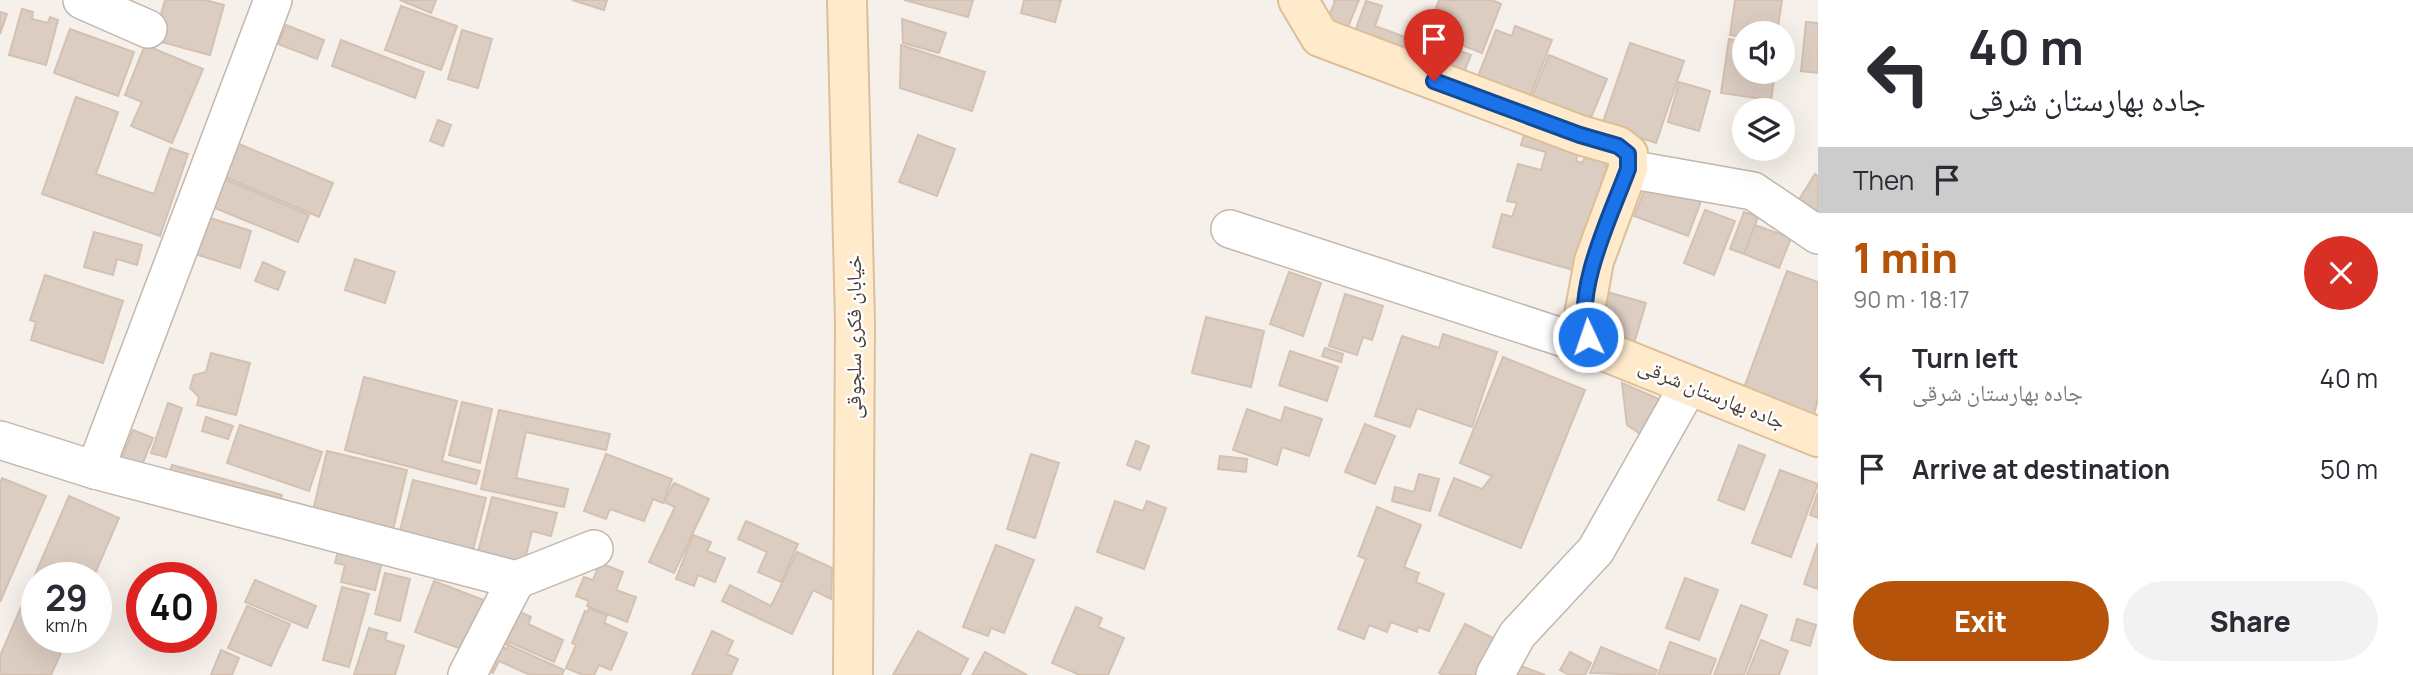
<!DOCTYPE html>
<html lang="en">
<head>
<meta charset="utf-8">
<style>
	:root { --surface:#fff; --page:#f2f2f3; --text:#2b2b33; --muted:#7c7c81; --accent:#b45309 }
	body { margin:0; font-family:Manrope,"Noto Naskh Arabic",sans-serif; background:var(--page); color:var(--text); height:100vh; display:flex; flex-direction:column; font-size:26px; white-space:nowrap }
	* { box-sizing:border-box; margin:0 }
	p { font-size:23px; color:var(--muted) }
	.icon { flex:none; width:38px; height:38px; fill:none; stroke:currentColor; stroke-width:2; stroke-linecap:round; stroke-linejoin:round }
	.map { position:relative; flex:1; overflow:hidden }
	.sheet { display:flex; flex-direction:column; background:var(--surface); width:595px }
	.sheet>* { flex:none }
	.banner { background:#fff; color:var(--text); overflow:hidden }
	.tools { position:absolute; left:1732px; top:21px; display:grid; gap:14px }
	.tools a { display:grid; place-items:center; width:63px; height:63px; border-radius:50%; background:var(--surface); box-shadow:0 7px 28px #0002; font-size:35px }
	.speed { position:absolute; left:21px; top:562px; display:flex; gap:14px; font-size:35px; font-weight:700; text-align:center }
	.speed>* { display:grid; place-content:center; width:91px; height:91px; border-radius:50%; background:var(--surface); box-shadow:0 7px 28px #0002; line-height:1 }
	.speed small { font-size:18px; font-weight:400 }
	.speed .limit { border:10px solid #d22; background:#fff; color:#111 }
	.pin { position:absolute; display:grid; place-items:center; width:60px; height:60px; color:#fff; margin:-72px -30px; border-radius:50% 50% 50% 0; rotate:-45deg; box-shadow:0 0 7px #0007 }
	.pin .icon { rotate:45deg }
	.me { position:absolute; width:77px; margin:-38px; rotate:357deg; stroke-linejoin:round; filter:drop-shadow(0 0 5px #0008) }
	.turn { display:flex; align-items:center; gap:24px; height:147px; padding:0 35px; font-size:32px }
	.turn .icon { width:91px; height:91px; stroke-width:2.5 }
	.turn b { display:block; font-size:49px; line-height:60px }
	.then { display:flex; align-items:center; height:66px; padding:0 35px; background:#0003; gap:14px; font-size:26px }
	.round { display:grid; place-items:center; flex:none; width:74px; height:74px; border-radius:37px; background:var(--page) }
	.head { display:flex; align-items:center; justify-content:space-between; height:119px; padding:0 35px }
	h1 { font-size:42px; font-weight:800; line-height:52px; color:var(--accent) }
	.primary-button { display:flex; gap:14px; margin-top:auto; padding:14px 35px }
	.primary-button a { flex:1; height:80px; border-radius:42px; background:var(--accent); color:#fff; font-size:28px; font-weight:800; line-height:80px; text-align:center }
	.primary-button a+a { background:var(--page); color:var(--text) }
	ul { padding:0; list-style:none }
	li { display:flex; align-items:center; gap:21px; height:91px; padding:0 35px }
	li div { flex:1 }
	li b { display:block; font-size:26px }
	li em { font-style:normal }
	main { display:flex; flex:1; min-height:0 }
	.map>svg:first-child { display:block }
	.building { fill:#dccdc2; stroke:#d4c1b1; stroke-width:2 }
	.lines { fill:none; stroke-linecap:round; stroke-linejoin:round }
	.street-casing { stroke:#c2b7ac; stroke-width:40 }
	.secondary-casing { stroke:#dcbf99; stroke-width:42 }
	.street { stroke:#fff; stroke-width:37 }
	.secondary { stroke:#ffeacb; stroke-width:38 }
	.route-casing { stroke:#114b97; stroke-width:18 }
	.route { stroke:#1a73e8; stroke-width:12 }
	.labels { text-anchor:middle; stroke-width:5; stroke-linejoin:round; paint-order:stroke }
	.street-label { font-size:21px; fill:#4b4037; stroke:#fff }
</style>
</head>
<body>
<main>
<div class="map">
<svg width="1818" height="675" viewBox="0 0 1818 675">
	<rect width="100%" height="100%" fill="#f6f0ea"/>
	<!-- building -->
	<g class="building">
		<path d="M165,0H205L224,5L210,55L154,40Z"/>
		<path d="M400,0H436L431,13Z"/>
		<path d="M572,0H607L604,10Z"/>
		<path d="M904,0H973L968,17Z"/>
		<path d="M1024,0H1061L1055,22L1021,13Z"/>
		<path d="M1333,0H1359L1347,29L1327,21L1335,1Z"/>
		<path d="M1439,0H1492L1501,4L1482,53L1427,32Z"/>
		<path d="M1735,0H1782L1777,33H1745V37L1730,35Z"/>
		<path d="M1366,1L1382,6L1375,26L1419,42L1421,37L1471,55L1462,77L1353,37Z"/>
		<path d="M401,6L457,26L441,70L385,50Z"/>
		<path d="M22,9L33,12L32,19L48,23L50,17L58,20L46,65L9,55Z"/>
		<path d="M0,12L7,14L0,34Z"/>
		<path d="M902,19L946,33L939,53L903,43Z"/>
		<path d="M1806,22L1818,23V73L1801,71Z"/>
		<path d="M286,25L324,40L317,59L278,44Z"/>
		<path d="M1515,26L1552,40L1527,104L1475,84L1496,30L1512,36Z"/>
		<path d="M70,29L134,52L118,96L54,73Z"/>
		<path d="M462,30L492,39L478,88L448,79Z"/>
		<path d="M1729,39L1745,42V72H1775L1771,100L1721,93Z"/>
		<path d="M341,40L424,72L415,98L332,66Z"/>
		<path d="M1630,43L1684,61L1656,143L1602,125Z"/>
		<path d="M145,45L203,69L172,143L131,126L142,102L125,95Z"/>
		<path d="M901,45L985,72L972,111L900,88Z"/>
		<path d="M1549,55L1607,79L1588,125L1530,102Z"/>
		<path d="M1679,82L1710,91L1699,131L1668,122Z"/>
		<path d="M76,97L118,112L96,174L154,194L170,148L188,154L160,236L42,194Z"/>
		<path d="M438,120L451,125L443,146L430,141Z"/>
		<path d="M1526,127L1581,143L1576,161L1582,163L1590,149L1602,156L1606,166L1608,178L1580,272L1493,247L1502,214L1512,217L1517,203L1507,201L1518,164L1541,170L1546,152L1521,145Z"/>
		<path d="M918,135L955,149L937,196L899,182Z"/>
		<path d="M239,144L333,183L319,217L225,177Z"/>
		<path d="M1815,174L1818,176V227L1792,211Z"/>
		<path d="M222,178L309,215L298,242L210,206Z"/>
		<path d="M1648,181L1701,201L1688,236L1634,216Z"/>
		<path d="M1705,210L1735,221L1714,275L1684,263Z"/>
		<path d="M1744,212L1758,217L1744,254L1730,249Z"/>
		<path d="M207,217L251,231L240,268L195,254Z"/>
		<path d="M1755,225L1791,238L1779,268L1744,254Z"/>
		<path d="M94,232L142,245L137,265L117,259L113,275L84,267Z"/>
		<path d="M355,259L395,272L385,303L345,290Z"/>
		<path d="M263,262L285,272L278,290L255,281Z"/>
		<path d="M1787,271L1818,282V399L1812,422L1741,396Z"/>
		<path d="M1289,272L1321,283L1303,336L1270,324Z"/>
		<path d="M45,275L123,301L103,363L31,340L36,322L30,320Z"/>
		<path d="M1604,291L1646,303L1632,350L1591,338Z"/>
		<path d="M1345,294L1383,306L1372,340L1363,337L1357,355L1329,346Z"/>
		<path d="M1206,317L1264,331L1251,387L1192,373Z"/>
		<path d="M1443,334L1497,352L1472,427L1417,408L1410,427L1375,416L1402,336L1439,348Z"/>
		<path d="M1325,348L1343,354L1341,362L1322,356Z"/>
		<path d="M1290,351L1338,367L1327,401L1279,385Z"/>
		<path d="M211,353L250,363L236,415L197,405L199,397L190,388L194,375L206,372Z"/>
		<path d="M1503,357L1585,390L1521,548L1439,515L1454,478L1482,489L1492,476L1460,463Z"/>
		<path d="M364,377L457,401L442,461L480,471L476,484L345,450Z"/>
		<path d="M1622,383L1666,402L1652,442L1627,425Z"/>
		<path d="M462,402L492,409L480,463L449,455Z"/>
		<path d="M168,403L182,408L166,457L151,453Z"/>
		<path d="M1285,407L1322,419L1309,456L1282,447L1277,465L1233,450L1247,409L1281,421Z"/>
		<path d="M499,410L610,434L606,450L526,432L516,478L568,489L564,507L481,489Z"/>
		<path d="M206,417L233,426L228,439L202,431Z"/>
		<path d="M1365,424L1395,436L1375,484L1345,472Z"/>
		<path d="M240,425L322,452L309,491L227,463Z"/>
		<path d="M133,430L153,438L140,470L120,462Z"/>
		<path d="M1136,441L1149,446L1140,470L1127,465Z"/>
		<path d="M1739,445L1765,455L1744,510L1718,500Z"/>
		<path d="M327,451L407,470L392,534L312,515Z"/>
		<path d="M606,454L672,479L663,503L653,499L644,521L610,509L606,519L584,511Z"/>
		<path d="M1031,454L1059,463L1035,538L1007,529Z"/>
		<path d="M1220,456L1247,459L1246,472L1218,469Z"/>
		<path d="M172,465L282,495L278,509L168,478Z"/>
		<path d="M1780,470L1818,484L1791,557L1752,543Z"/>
		<path d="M1419,474L1439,479L1430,511L1392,501L1395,487L1414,492Z"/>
		<path d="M2,478L46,496L0,602V483Z"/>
		<path d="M413,480L486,498L470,562L397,542Z"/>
		<path d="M674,483L709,499L674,573L649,562L675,507L664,502Z"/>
		<path d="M1818,492V518L1810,515Z"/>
		<path d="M69,496L119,518L93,578H37V637H68L51,675H0V656Z"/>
		<path d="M492,497L557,513L551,536L532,531L522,571L476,560Z"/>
		<path d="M1115,501L1143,511L1147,501L1166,508L1144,569L1097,552Z"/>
		<path d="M1377,507L1421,525L1404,567L1419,573L1416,582L1444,594L1429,631L1418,627L1417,632L1391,622L1387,632L1369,625L1364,639L1338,629L1366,559L1358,556Z"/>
		<path d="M746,521L798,544L781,582L758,572L767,552L738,539Z"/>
		<path d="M693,535L711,542L707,551L725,558L715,582L698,575L694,586L676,579Z"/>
		<path d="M340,543L385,549L375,590L341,582L345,565L335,563Z"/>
		<path d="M1818,543V589L1804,584Z"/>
		<path d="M996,545L1034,560L1004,633L991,628L988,636L963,627Z"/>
		<path d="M797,552L832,568L831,599L813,590L792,634L722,601L730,585L771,606Z"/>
		<path d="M600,563L623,572L616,590L636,597L627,622L587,606L589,601L576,596L584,577L593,580Z"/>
		<path d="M385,573L410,579L400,621L375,614Z"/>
		<path d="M1685,578L1718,590L1699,640L1666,628Z"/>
		<path d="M255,580L316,606L307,628L245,602Z"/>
		<path d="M434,581L494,604L475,654L415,632Z"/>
		<path d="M342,587L369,594L349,667L323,660Z"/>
		<path d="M1741,605L1767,615L1744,675H1714Z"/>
		<path d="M247,606L290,624L271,666L228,648Z"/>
		<path d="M507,606L531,617L528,624L563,640L554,662L509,642L507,645L492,638Z"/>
		<path d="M1076,607L1102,618L1098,627L1124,638L1108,675H1080L1052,663Z"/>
		<path d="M589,608L607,615L604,623L627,633L611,670L599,665L594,675H583L566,668L576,645L572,643L585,611L588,612Z"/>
		<path d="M1797,619L1816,625L1810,646L1791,640Z"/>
		<path d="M1465,624L1497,640L1478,675H1443L1439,673Z"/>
		<path d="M369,628L387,633L385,640L404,646L395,675H354Z"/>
		<path d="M712,631L733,641L727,654L738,659L731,675H692Z"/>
		<path d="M918,631L968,659L960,675H893Z"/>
		<path d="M1761,640L1788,651L1779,675H1747Z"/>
		<path d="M492,642L507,649L509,645L564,670L562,675H530L499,661L493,673L480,667Z"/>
		<path d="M1670,642L1716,659L1710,675H1658Z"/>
		<path d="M1601,647L1657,670L1655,675L1590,673Z"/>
		<path d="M221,650L239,658L232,675H211Z"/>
		<path d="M985,652L1027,675H972Z"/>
		<path d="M1570,652L1591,663L1585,675H1569L1560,670Z"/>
		<path d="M1511,662L1545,675H1506Z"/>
	</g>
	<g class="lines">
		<defs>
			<g id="street">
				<path d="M82,0L148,29"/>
				<path d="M1628,169L1753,191L1818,235"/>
				<path d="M1230,229L1604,351"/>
				<path d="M0,440L95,470L516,580L594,549"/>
				<path d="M95,470L273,0"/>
				<path d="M467,675L516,580"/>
				<path d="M1495,675L1517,635L1596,550L1689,385"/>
			</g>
			<g id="secondary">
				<path d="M847,0L855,322L853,675"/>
				<path d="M1298,0L1320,37L1580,135L1618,146L1628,154V169L1594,261L1583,321L1588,337L1604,351L1818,437"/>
			</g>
		</defs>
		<!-- street casing -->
		<use href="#street" class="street-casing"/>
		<!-- secondary casing -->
		<use href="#secondary" class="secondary-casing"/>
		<!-- street -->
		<use href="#street" class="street"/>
		<!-- secondary -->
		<use href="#secondary" class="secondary"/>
	</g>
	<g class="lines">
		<defs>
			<path id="route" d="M1434,81L1580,135L1618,146L1628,154V169C1612,213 1573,291 1588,337"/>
		</defs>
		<!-- route casing -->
		<use href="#route" class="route-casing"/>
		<!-- route -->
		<use href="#route" class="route"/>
	</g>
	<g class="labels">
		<!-- street labels -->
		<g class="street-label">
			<text transform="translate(854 337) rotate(-90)" y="7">خیابان فکری سلجوقی</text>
			<text transform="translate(1712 394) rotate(22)" y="7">جاده بهارستان شرقی</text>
		</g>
	</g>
</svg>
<div class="tools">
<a><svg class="icon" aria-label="sound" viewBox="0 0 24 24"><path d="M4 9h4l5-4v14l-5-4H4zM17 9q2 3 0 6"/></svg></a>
<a><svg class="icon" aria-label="layers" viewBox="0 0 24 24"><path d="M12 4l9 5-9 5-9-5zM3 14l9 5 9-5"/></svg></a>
</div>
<div class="speed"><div>29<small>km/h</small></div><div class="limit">40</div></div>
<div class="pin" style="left:1434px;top:81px;background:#d93025"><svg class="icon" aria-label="arrive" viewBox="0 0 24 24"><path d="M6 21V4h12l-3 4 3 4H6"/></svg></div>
<svg class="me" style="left:1588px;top:337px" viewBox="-20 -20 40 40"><circle r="17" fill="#1a73e8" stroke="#fff" stroke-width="3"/><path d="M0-11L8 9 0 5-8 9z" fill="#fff"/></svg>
</div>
<section class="sheet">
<div class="banner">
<div class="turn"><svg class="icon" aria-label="left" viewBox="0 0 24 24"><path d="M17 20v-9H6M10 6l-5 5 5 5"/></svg><div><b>40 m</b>جاده بهارستان شرقی</div></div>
<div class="then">Then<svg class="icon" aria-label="arrive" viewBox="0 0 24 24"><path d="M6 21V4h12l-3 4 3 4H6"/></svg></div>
</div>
<div class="head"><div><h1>1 min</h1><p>90 m · 18:17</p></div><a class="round" style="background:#d93025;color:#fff"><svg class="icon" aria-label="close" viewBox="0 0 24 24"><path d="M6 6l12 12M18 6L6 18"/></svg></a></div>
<ul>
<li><svg class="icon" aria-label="left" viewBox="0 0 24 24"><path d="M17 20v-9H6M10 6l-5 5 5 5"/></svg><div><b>Turn left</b><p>جاده بهارستان شرقی</p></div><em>40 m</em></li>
<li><svg class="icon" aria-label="arrive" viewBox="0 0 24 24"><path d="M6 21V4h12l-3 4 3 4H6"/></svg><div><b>Arrive at destination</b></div><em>50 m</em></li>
</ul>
<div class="primary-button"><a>Exit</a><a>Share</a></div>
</section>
</main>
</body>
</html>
